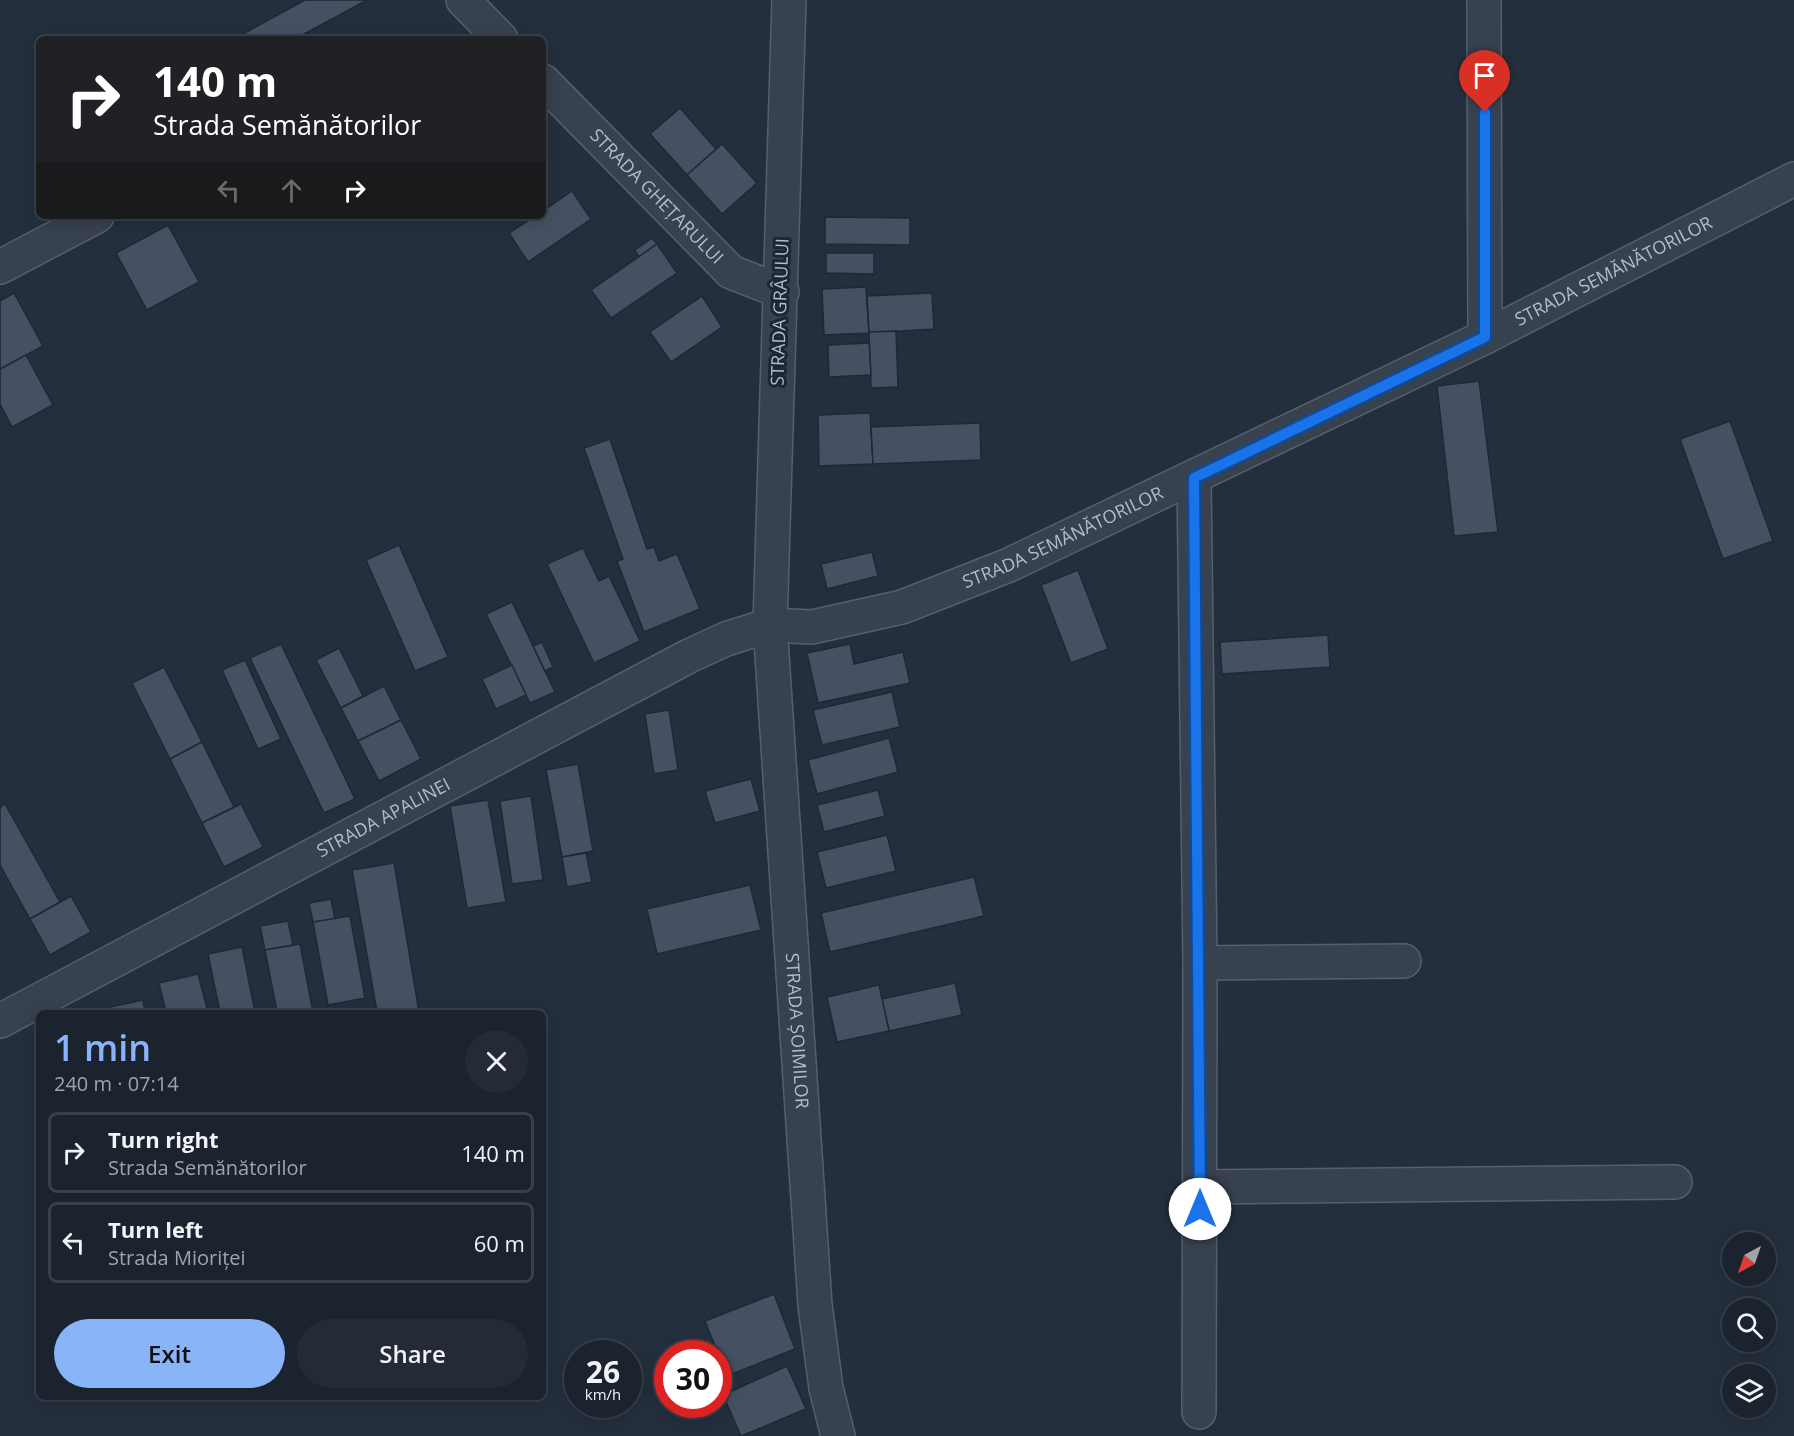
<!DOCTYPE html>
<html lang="en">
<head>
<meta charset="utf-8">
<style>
	:root { --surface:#1b232e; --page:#242b36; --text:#f1f3f6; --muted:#a0a4aa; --line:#39404a; --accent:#8ab4f8 }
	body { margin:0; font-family:"Open Sans",sans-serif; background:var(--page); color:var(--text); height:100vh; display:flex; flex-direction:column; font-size:22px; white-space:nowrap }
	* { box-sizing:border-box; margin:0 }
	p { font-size:20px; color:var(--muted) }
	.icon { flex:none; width:33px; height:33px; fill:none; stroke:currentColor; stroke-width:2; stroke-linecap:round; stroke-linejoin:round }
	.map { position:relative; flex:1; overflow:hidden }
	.side { position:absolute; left:36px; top:1010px; width:510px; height:390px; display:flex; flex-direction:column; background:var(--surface); border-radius:9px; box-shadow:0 3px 15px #0003,0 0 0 2px var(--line) }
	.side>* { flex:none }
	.banner { position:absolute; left:36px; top:36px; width:510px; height:183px; border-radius:9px; box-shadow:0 3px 15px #0003,0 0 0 2px var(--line); background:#202124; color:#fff; overflow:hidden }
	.needle { width:39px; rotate:220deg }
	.buttons { position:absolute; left:1722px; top:1232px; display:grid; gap:12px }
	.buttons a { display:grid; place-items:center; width:54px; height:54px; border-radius:50%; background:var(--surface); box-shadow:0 3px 15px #0003,0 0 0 2px var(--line); font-size:30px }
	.speed { position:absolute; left:564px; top:1340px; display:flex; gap:12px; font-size:30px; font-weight:700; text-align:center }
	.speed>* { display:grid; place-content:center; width:78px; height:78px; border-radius:50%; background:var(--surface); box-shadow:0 3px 15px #0003,0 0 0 2px var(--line); line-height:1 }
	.speed small { font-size:15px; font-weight:400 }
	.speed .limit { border:9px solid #d22; background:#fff; color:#111 }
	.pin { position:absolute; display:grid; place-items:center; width:51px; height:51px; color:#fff; margin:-62px -26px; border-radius:50% 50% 50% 0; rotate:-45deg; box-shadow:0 0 6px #0007 }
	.pin .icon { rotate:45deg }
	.me { position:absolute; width:66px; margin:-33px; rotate:0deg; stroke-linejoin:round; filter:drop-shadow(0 0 4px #0008) }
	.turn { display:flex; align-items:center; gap:21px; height:126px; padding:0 18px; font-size:27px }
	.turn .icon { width:78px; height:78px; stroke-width:2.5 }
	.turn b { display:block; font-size:42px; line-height:51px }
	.lanes { display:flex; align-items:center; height:57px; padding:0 18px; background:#0003; justify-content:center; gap:30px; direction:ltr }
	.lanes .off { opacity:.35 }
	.round { display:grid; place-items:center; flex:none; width:63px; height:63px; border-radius:32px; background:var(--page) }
	.summary { display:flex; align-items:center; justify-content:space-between; height:102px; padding:0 18px }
	h1 { font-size:36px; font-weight:600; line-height:45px; color:var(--accent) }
	.action { display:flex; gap:12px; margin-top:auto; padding:12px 18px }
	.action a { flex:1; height:69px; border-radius:36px; background:var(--accent); color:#111; font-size:24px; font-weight:600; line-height:69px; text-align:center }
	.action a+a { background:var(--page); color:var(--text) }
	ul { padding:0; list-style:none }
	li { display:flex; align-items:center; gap:18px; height:81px; margin:0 12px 9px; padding:0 6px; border:3px solid var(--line); border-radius:9px }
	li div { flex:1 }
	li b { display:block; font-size:22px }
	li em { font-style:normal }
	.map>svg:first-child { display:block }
	.building { fill:#455162; stroke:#1f2835; stroke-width:1.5 }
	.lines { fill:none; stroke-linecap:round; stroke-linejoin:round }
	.minor-casing { stroke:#565f6c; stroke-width:36 }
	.minor { stroke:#38414e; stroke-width:33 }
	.route-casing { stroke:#114b97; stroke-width:15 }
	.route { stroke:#1a73e8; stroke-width:10 }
	.labels { text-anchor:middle; stroke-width:6; stroke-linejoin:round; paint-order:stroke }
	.street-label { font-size:18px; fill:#b4bcc9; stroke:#1d2633 }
</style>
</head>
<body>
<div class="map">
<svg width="1794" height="1436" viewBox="0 0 1794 1436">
	<rect width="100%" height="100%" fill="#242f3e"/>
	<!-- building -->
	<g class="building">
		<path d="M305,0H367L295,39H234Z"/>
		<path d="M680,108L716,149L687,175L650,134Z"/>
		<path d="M722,144L757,183L722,214L687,175Z"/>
		<path d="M572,191L591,219L528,262L509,233L535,216H543V211Z"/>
		<path d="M825,217L910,218V245L825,244Z"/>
		<path d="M168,225L199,282L147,310L116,253Z"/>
		<path d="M652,238L657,244L639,257L635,250Z"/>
		<path d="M657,244L677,273L611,318L591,290Z"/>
		<path d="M826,253H874V274L826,273Z"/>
		<path d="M866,287L869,333L824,335L822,289Z"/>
		<path d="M14,293L43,346L0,369V301Z"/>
		<path d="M932,293L934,329L869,333L867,296Z"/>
		<path d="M702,296L722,327L671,362L650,332Z"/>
		<path d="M896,331L898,387L871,388L869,332Z"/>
		<path d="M869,343L871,375L829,377L828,345Z"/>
		<path d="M26,355L53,405L12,427L0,404V369Z"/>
		<path d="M1479,381L1498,532L1454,536L1437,386Z"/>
		<path d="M870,413L873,464L819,466L818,415Z"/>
		<path d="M1730,421L1773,541L1723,559L1680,439Z"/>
		<path d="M980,423L981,460L873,464L871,427Z"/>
		<path d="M610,439L647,549L654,547L659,561L677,554L700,609L644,632L617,561L623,559L584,448Z"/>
		<path d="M399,545L448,657L415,671L366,560Z"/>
		<path d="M583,548L599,581L609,576L640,641L594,663L547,564Z"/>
		<path d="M872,552L878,576L827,589L821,564Z"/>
		<path d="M1078,570L1108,649L1071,663L1041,585Z"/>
		<path d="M512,602L555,692L530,703L486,614Z"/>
		<path d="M1328,635L1330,667L1222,674L1220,642Z"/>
		<path d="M542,642L553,667L545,671L533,646Z"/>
		<path d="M281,644L355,799L324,813L250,658Z"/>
		<path d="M850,644L854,664L903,652L910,683L818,703L807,653Z"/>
		<path d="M339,648L363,696L341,708L316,660Z"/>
		<path d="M245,660L281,739L258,749L222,670Z"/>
		<path d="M512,665L526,695L496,709L482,679Z"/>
		<path d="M164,667L202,742L170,759L132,683Z"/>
		<path d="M384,686L401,720L358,741L341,708Z"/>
		<path d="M892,692L900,727L822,745L813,710Z"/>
		<path d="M669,710L678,770L654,774L645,714Z"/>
		<path d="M401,720L421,759L379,781L358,741Z"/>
		<path d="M889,738L898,772L817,794L808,760Z"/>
		<path d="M202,742L234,807L202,823L170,759Z"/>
		<path d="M578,764L593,851L562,857L546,770Z"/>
		<path d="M751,779L760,811L715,823L705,791Z"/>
		<path d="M878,790L885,816L824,832L817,805Z"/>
		<path d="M531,796L543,880L512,884L500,801Z"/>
		<path d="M488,800L506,902L467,908L450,806Z"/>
		<path d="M5,804L60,902L30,919L0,865V807Z"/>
		<path d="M241,804L263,847L224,867L202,823Z"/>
		<path d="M887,835L896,871L826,888L817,852Z"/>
		<path d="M586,853L592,882L567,887L562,857Z"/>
		<path d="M394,863L419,1012H377L352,870Z"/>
		<path d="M974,877L984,916L830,952L821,913Z"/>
		<path d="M750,885L761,930L657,954L647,909Z"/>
		<path d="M71,896L91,932L50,955L30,919Z"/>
		<path d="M331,899L335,919L313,922L309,903Z"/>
		<path d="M350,916L365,998L328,1005L313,922Z"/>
		<path d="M288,921L293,945L265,950L260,926Z"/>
		<path d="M300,944L313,1012H277L265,950Z"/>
		<path d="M242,947L255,1012H220L208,954Z"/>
		<path d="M198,974L208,1012H166L159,983Z"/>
		<path d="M955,983L962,1015L889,1031L882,999Z"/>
		<path d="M879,985L889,1031L837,1042L827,997Z"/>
		<path d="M143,1000L145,1012H111L110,1007Z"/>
		<path d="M774,1294L795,1349L727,1376L705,1321Z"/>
		<path d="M787,1366L806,1409L741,1436L723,1395Z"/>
	</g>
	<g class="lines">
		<defs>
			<g id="minor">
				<path d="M463,0L501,39"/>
				<path id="s1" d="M789,0L770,625L815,1305L826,1388L838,1436"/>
				<path d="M1484,0L1485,337"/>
				<path id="s2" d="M543,81L731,272L782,292"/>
				<path d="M0,267L97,216"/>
				<path d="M1194,478L1200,963L1199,1412"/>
				<path d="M1200,963L1404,961"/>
				<path id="s3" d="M0,1021L689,656L726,639L770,625L812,627L902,607L1009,565L1485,337L1794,179"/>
				<path d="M1200,1187L1675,1182"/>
			</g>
		</defs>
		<!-- minor casing -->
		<use href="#minor" class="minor-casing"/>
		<!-- minor -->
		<use href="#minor" class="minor"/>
	</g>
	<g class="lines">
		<defs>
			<path id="route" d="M1200,1209L1194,478L1485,337V112"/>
		</defs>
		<!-- route casing -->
		<use href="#route" class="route-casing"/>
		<!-- route -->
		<use href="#route" class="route"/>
	</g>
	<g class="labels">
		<!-- street labels -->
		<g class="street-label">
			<text dy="6" stroke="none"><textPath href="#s2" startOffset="162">STRADA GHEȚARULUI</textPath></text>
			<text dy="6" stroke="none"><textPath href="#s3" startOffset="1788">STRADA SEMĂNĂTORILOR</textPath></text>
			<text transform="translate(780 312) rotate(-88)" y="6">STRADA GRÂULUI</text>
			<text dy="6" stroke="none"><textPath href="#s3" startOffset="1176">STRADA SEMĂNĂTORILOR</textPath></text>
			<text dy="6" stroke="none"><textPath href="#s3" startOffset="434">STRADA APALINEI</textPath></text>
			<text dy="6" stroke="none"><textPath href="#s1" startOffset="1032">STRADA ȘOIMILOR</textPath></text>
		</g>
	</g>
</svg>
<div class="buttons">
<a><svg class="needle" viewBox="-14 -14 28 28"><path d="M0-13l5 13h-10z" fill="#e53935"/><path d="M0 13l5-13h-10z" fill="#a0a4aa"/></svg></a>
<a><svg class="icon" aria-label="search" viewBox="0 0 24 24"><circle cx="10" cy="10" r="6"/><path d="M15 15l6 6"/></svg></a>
<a><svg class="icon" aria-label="layers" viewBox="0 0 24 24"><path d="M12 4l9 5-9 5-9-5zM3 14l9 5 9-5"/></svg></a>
</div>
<div class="speed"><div>26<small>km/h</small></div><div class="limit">30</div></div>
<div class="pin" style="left:1485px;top:112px;background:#d93025"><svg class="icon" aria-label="arrive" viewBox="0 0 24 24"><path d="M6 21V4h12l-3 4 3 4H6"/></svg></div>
<svg class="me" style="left:1200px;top:1209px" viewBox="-20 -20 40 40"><circle r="19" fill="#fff"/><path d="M0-13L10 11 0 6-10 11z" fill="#1a73e8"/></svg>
<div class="banner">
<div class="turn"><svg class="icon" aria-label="right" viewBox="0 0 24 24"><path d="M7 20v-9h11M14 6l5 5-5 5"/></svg><div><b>140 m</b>Strada Semănătorilor</div></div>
<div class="lanes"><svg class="icon off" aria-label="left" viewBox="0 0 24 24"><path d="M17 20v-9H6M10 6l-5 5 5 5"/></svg><svg class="icon off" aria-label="ahead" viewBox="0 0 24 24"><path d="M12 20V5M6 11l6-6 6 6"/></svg><svg class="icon" aria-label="right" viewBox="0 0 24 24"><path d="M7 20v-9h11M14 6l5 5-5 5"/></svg></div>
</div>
<section class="side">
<div class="summary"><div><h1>1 min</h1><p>240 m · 07:14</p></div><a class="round"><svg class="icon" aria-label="close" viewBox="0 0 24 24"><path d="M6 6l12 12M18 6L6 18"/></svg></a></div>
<ul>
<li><svg class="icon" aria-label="right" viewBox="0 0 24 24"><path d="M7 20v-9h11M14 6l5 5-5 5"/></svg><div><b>Turn right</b><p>Strada Semănătorilor</p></div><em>140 m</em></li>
<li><svg class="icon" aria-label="left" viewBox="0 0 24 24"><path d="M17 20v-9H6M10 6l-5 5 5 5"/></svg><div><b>Turn left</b><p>Strada Mioriței</p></div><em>60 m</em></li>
</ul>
<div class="action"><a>Exit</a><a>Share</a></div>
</section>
</div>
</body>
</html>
